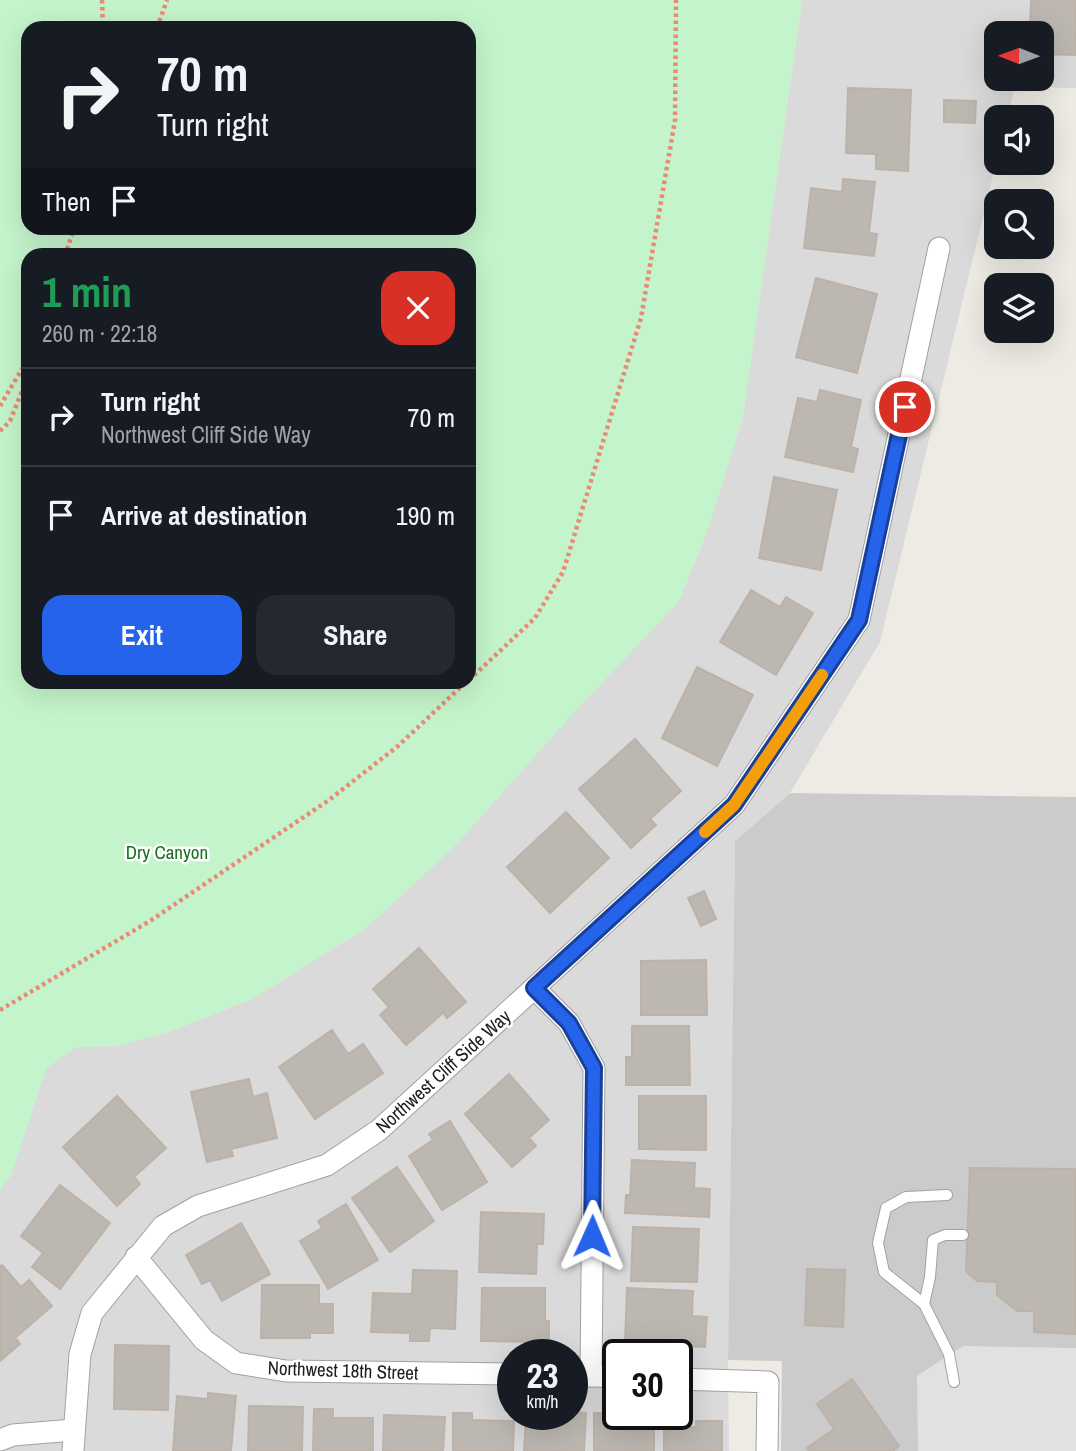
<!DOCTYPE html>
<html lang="en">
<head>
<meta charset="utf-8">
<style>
	:root { --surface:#171b24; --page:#242831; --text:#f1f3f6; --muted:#9ea1a6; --line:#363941; --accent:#2563eb }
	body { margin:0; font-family:"Archivo Narrow",sans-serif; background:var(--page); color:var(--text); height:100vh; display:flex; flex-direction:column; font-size:26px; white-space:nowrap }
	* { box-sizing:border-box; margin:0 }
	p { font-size:23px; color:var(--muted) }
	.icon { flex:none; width:38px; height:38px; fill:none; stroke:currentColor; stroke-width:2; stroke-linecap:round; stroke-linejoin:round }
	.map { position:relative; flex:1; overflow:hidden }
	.drawer { position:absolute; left:21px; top:248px; width:455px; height:441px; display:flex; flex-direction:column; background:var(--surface); border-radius:21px; box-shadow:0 7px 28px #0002 }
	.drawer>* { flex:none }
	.top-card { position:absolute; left:21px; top:21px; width:455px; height:214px; border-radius:21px; box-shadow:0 7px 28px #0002; background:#171b24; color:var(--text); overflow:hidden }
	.needle { width:46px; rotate:271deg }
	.buttons { position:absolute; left:984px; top:21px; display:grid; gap:14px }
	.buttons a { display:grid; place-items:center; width:70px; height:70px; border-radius:14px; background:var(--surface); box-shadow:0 7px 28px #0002; font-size:35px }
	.speed { position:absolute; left:497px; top:1339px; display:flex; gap:14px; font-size:35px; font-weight:700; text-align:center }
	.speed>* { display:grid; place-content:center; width:91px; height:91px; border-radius:50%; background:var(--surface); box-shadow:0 7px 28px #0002; line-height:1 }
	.speed small { font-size:18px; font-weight:400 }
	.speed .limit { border:4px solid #111; border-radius:10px; background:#fff; color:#111 }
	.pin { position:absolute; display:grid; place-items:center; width:60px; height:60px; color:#fff; margin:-30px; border:4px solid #fff; border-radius:50%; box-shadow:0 2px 7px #0007 }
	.me { position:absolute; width:77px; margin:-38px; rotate:1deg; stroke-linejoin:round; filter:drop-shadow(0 0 5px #0008) }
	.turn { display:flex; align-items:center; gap:24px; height:147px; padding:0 21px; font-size:32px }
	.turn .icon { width:91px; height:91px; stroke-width:2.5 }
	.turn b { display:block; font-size:49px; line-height:60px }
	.then { display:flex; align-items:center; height:66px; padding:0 21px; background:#0003; gap:14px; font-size:26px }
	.round { display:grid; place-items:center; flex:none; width:74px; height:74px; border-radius:21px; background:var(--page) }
	.summary { display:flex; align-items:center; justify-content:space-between; height:119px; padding:0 21px }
	h1 { font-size:42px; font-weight:800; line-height:52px; color:#1e9e55 }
	.cta { display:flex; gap:14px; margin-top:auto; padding:14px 21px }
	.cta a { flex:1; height:80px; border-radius:21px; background:var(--accent); color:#fff; font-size:28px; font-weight:800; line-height:80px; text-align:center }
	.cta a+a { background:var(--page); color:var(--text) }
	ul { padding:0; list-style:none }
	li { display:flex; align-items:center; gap:21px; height:98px; padding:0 21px; border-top:2px solid var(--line) }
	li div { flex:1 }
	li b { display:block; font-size:26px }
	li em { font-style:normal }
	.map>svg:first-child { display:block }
	.residential { fill:#dbdada; fill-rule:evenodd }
	.religious { fill:#cbcbcb }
	.park { fill:#c4f4cb; fill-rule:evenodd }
	.parking { fill:#e1e1e1 }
	.building { fill:#bdb7b1; stroke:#bdb2a8; stroke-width:2 }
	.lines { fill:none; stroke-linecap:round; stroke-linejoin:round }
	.service-casing { stroke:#a1a1a1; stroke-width:12 }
	.minor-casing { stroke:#a1a1a1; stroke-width:23 }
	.path { stroke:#ec8976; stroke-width:4.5; stroke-dasharray:3.5 3.5; stroke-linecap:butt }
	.service { stroke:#fff; stroke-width:10 }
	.minor { stroke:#fff; stroke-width:21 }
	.route-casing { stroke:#184099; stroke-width:18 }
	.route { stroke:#2563eb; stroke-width:12 }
	.slow { stroke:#f59e0b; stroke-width:12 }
	.labels { text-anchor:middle; stroke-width:5; stroke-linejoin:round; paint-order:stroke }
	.park-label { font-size:19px; fill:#167022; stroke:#fff }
	.street-label { font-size:19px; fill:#1d1d1d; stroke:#fff }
</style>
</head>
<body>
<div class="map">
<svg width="1076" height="1451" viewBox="0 0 1076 1451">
	<rect width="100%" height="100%" fill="#edebe4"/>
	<!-- residential -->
	<path class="residential" d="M802,0H1076V88L1015,87L1007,117H996V163L880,642L790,793L735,841L728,1360L729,1451H0V1190L11,1175L46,1068L76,1047L116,1046L171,1031L252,999L366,928L679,601L708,529L743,416ZM996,33H1041V79H996ZM513,1354H572V1414H513ZM618,1354H677V1414H618Z"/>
	<!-- religious -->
	<path class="religious" d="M790,793L1076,797V1451H781L782,1361L728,1360L735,841Z"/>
	<!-- park -->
	<path class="park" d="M0,0H802L743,416L708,529L679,601L570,717L453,848L366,928L252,999L171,1031L116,1046L77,1047L46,1068L11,1175L0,1190ZM28,28H469V228H28ZM28,256H469V682H28Z"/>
	<!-- parking -->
	<path class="parking" d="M963,1346L1076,1348V1451H918L917,1376Z"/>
	<!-- building -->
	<g class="building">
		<path d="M1031,0H1076V55L1041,54V33H1008V27L1030,28Z"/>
		<path d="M848,88L911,90L908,171L876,169V154L846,153Z"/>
		<path d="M944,100L976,101L975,123L944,122Z"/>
		<path d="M843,179L875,182L869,233L877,234L874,256L804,248L811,188L842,192Z"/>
		<path d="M816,278L877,294L857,373L796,357Z"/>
		<path d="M820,390L861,400L851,447L858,449L853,472L785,457L798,398L817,402Z"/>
		<path d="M774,477L837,490L821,570L759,558Z"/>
		<path d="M751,590L780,607L786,597L813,613L776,675L720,642Z"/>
		<path d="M697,667L753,695L717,766L662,738Z"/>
		<path d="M635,739L681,791L650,819L656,825L631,848L579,789Z"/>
		<path d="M566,812L609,858L550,913L507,867Z"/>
		<path d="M704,891L716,919L701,926L688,898Z"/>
		<path d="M419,948L466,1002L447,1018L443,1013L406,1045L380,1015L389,1007L373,989Z"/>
		<path d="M706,960L707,1015H641V961Z"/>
		<path d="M632,1026H689L690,1085H626V1057H632Z"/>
		<path d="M332,1030L348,1054L363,1044L383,1073L315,1119L279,1067Z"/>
		<path d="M509,1074L549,1120L529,1138L536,1146L512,1167L465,1114Z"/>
		<path d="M249,1079L253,1097L267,1093L277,1138L231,1149L233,1156L207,1162L191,1092Z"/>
		<path d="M117,1096L166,1148L134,1177L140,1184L117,1206L63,1147Z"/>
		<path d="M639,1096H706V1150L639,1149Z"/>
		<path d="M450,1121L487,1182L442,1210L409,1156L433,1140L429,1134Z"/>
		<path d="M632,1160L695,1163L694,1188L710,1189L709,1217L625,1213L626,1195H630Z"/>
		<path d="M397,1167L434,1221L390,1252L352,1198Z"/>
		<path d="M970,1168L1076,1169V1334L1034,1332V1311H1017L997,1295V1282L977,1281L966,1271Z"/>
		<path d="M60,1185L110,1223L60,1289L32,1267L43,1253L21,1236Z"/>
		<path d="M346,1204L378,1260L328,1289L300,1241L322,1228L318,1221Z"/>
		<path d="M481,1212L544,1214L543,1244H537L536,1274L479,1272Z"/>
		<path d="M241,1223L270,1274L222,1301L210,1280L202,1284L186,1255Z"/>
		<path d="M633,1227L699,1229L697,1282L631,1281Z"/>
		<path d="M2,1265L21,1287L29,1280L52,1306L15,1338L20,1344L1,1360L0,1267Z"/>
		<path d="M807,1269L845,1270L843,1327L805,1325Z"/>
		<path d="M413,1270L457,1271L455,1329L430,1328L429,1341H410V1333L371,1332L373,1293L412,1294Z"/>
		<path d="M262,1285H319V1304H333V1333H310V1338H261Z"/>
		<path d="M482,1288H545V1321H549V1342L481,1341Z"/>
		<path d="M627,1288L693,1291L692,1316L707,1317L705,1347L625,1343Z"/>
		<path d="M115,1345L169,1346L168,1410L114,1409Z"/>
		<path d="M852,1379L899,1446L893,1451H809L807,1448L834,1429L817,1404Z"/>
		<path d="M208,1393L236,1396L231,1451H173L177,1396L208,1399Z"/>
		<path d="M249,1406L303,1407L302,1451H248Z"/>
		<path d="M314,1409H333V1418H373V1451H313Z"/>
		<path d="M572,1412L586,1413L584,1451H524L526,1416L558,1417V1414H572Z"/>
		<path d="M453,1413H472V1420L514,1421L513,1451H453Z"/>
		<path d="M594,1413L654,1414V1451H594Z"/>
		<path d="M384,1415L445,1417L443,1451H383Z"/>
		<path d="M696,1421H722V1451H664V1427H696Z"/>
	</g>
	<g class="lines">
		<defs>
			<g id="service">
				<path d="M947,1195L906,1197L886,1208L878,1243L884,1272L924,1304L949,1354L954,1382"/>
				<path d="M924,1304L930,1277L933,1240L945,1235H963"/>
			</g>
			<g id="minor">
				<path d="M534,988L569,1023L594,1068L591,1376"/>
				<path d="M136,1257L204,1340L236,1363L286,1371L513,1374"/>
				<path d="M572,1375L618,1377"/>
				<path d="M677,1379L768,1382L767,1451"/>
				<path d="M0,1440L13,1435L73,1430"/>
				<path d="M73,1451L80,1354L92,1313L163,1226L198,1206L327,1165L379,1130L734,805L859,620L939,248"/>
			</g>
		</defs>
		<!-- service casing -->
		<use href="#service" class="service-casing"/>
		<!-- minor casing -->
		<use href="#minor" class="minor-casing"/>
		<!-- path -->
		<g class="path">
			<path d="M102,0L103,28"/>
			<path d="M157,28L167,0"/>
			<path d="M65,256L74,228"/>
			<path d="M0,406L28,359"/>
			<path d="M0,431L10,421L28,376"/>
			<path d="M469,680L535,618L563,572L641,318L675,120L676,0"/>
			<path d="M0,1010L150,921L329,800L398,746L466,682"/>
		</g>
		<!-- service -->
		<use href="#service" class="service"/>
		<!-- minor -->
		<use href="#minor" class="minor"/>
	</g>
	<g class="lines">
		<defs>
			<path id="route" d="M592,1236L594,1068L569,1023L534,988L734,805L859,620L905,407"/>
		</defs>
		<!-- route casing -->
		<use href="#route" class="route-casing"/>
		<!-- route -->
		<use href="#route" class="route"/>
		<!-- slow -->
		<path class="slow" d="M705,832L734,805L822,675"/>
	</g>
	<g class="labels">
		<!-- park labels -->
		<g class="park-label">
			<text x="167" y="859">Dry Canyon</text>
		</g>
		<!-- street labels -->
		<g class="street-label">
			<text transform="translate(443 1071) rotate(-42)" y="7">Northwest Cliff Side Way</text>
			<text transform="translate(343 1370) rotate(2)" y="7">Northwest 18th Street</text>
		</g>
	</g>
</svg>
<div class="buttons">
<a><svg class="needle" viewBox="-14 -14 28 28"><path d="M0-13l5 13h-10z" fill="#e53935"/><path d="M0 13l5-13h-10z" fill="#9ea1a6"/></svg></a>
<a><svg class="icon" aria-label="sound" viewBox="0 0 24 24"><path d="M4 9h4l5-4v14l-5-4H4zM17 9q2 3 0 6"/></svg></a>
<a><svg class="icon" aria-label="search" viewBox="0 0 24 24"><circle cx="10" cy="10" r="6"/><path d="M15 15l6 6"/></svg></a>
<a><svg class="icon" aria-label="layers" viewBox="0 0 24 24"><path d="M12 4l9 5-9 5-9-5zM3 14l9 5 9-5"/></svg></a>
</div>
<div class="speed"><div>23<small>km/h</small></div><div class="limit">30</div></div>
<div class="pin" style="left:905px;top:407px;background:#d93025"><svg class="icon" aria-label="arrive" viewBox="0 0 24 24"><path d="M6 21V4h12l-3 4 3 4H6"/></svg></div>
<svg class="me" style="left:592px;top:1236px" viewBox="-20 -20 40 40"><path d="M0-17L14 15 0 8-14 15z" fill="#2563eb" stroke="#fff" stroke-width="4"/></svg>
<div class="top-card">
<div class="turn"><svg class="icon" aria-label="right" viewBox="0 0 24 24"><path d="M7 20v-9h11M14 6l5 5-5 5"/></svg><div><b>70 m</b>Turn right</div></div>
<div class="then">Then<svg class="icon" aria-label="arrive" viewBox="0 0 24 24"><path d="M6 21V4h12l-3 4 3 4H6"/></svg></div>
</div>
<section class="drawer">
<div class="summary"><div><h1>1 min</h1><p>260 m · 22:18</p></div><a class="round" style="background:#d93025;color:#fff"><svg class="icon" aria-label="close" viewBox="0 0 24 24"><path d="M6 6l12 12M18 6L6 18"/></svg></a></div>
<ul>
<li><svg class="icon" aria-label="right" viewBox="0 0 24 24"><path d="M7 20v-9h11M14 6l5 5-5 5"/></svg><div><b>Turn right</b><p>Northwest Cliff Side Way</p></div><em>70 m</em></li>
<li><svg class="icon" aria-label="arrive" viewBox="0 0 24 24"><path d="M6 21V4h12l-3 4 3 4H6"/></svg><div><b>Arrive at destination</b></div><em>190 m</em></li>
</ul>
<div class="cta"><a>Exit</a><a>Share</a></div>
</section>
</div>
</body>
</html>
